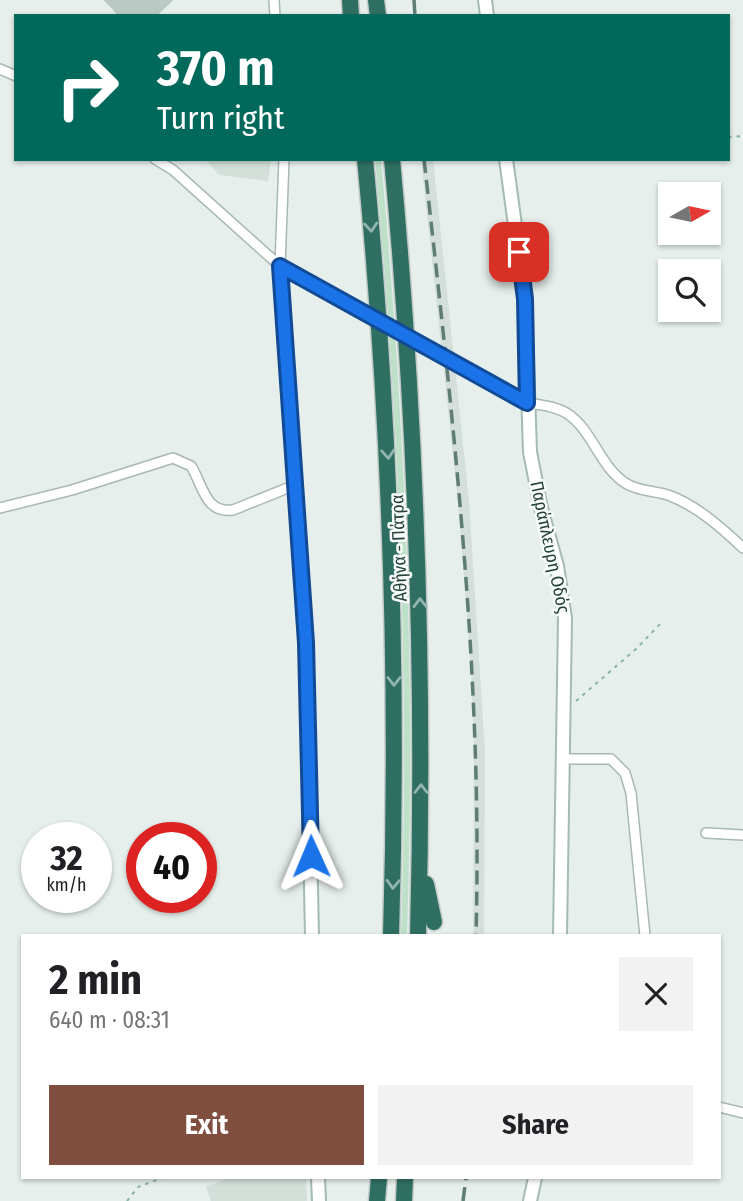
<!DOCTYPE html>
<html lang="en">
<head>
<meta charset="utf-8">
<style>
	:root { --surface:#fff; --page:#f2f2f2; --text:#202124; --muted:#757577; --accent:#7f4e3f }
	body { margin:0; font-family:"Fira Sans Condensed",sans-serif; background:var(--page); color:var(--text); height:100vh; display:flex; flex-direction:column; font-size:26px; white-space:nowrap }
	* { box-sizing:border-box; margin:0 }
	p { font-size:23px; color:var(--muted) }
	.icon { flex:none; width:38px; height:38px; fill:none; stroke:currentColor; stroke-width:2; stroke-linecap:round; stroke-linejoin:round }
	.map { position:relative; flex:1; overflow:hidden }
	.details { position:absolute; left:21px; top:934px; width:700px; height:245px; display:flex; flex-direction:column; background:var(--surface); border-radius:0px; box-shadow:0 2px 5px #0004 }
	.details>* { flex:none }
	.hud { position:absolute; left:14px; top:14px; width:716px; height:147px; border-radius:0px; box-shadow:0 2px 5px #0004; background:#00695c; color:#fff; overflow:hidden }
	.needle { width:46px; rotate:81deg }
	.fabs { position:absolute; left:658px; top:182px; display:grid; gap:14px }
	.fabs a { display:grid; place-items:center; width:63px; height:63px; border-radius:0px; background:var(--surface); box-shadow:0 2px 5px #0004; font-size:35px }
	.speed { position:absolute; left:21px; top:822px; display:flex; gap:14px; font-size:35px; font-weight:700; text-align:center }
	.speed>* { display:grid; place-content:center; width:91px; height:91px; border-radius:50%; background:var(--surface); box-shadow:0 2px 5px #0004; line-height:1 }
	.speed small { font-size:18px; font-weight:400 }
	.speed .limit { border:10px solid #d22; background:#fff; color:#111 }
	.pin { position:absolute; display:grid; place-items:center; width:60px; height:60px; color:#fff; margin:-30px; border-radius:14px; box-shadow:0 4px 10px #0006 }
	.me { position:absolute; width:77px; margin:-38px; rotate:359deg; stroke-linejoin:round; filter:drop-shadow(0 0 5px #0008) }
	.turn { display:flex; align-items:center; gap:24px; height:147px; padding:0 28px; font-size:32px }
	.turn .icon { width:91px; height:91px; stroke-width:2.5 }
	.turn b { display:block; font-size:49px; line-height:60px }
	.round { display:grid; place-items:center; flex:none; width:74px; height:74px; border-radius:0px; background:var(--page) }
	.overview { display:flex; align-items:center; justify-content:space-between; height:119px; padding:0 28px }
	h1 { font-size:42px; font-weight:700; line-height:52px }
	.action { display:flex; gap:14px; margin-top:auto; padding:14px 28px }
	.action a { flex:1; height:80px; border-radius:0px; background:var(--accent); color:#fff; font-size:28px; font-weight:700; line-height:80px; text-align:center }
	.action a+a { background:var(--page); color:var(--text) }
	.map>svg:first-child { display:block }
	.built { fill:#d4dfda }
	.green { fill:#bfe0c8 }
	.building { fill:#bbcac4; stroke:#b8c9c2; stroke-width:2 }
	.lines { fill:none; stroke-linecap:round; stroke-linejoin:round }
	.street-casing { stroke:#a8b8b2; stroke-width:12 }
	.secondary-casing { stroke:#a4bbb3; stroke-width:16 }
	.highway-casing { stroke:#c2cac8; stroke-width:19 }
	.path { stroke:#86b3a5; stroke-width:2; stroke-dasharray:3.5 5; stroke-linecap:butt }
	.street { stroke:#fff; stroke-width:9 }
	.secondary { stroke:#fff; stroke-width:12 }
	.highway { stroke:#2f6f62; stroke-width:16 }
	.rail { stroke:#5f7d75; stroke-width:3.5; stroke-dasharray:14 7; stroke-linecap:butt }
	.secondary-bridge-casing { stroke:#a4bbb3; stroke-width:16; stroke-linecap:butt }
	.secondary-bridge { stroke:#fff; stroke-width:12 }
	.oneway { stroke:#93b5ae }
	.route-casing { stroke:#114b97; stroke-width:18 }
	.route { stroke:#1a73e8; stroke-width:12 }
	.labels { text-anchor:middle; stroke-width:5; stroke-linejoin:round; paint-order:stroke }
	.street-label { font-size:18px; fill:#24423a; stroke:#f7fbf9 }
</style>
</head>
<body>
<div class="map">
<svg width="743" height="1201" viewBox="0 0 743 1201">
	<rect width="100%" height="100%" fill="#e6efeb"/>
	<!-- built -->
	<g class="built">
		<path d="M205,159H271L268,181L219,175Z"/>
		<path d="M421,159H433L469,501L485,752L484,936H473L474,752L471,668L458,502Z"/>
		<path d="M229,1178H306L307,1201H211L206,1187Z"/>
	</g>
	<!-- green -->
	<path class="green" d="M375,159H381C405,418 416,676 407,936H401C410,676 399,418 375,159Z"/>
	<!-- building -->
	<path class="building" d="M105,0H172L155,16H120Z"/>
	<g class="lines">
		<defs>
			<g id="street">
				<path d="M274,0L275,16"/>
				<path d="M0,69L16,76"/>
				<path d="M155,159L173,170L280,266"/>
				<path d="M280,266L284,159"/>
				<path d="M527,403C540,405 556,406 568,414C593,431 600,468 627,484C638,491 655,491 668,495C696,505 722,528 743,548"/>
				<path d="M0,508L72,490L173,458L191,466C203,485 205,514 233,510L295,485"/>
				<path d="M563,759H611L625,773L631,793L645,936"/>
				<path d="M706,833L743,835"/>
				<path d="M719,1107L743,1113"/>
			</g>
			<g id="secondary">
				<path d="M485,0L487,16"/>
				<path d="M506,159L525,299L530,452L541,508L557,566L565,618L560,936"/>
				<path d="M280,266L306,643L312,936"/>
				<path d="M280,266L308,281"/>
				<path d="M487,381L527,403"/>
				<path d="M318,1178L319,1201"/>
				<path d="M530,1201L535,1178"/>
			</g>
			<g id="highway">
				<path d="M350,0L351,16"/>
				<path d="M376,0L378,16"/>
				<path d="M365,159C390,418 399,676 391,936"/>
				<path d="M392,159C416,418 425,676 418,936"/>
				<path d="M426,884L434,922"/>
				<path d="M377,1201L379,1178"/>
				<path d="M404,1201L405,1178"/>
			</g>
		</defs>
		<!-- street casing -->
		<use href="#street" class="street-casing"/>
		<!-- secondary casing -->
		<use href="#secondary" class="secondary-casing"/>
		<!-- highway casing -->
		<use href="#highway" class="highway-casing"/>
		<!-- path -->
		<g class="path">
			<path d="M728,137L743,136"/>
			<path d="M576,701L636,649L663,621"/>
			<path d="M127,1201L138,1187L162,1178"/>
		</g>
		<!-- street -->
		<use href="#street" class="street"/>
		<!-- secondary -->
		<use href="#secondary" class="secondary"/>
		<!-- highway -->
		<use href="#highway" class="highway"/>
		<!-- rail -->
		<g class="rail">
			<path d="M414,0L415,16"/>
			<path d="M424,159C453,418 483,675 476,936"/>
			<path d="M463,1201L466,1178"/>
		</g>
		<defs>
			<path id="secondary-bridge" d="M308,281L487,381"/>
		</defs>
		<!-- secondary-bridge casing -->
		<use href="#secondary-bridge" class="secondary-bridge-casing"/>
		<!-- secondary-bridge -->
		<use href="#secondary-bridge" class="secondary-bridge"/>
	</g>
	<!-- one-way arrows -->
	<defs><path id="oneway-chevron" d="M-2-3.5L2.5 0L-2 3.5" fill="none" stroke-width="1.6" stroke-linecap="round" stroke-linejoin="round" transform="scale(1.75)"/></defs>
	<g class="oneway">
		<use href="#oneway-chevron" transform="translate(371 227) rotate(85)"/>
		<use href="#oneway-chevron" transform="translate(388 454) rotate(86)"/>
		<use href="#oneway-chevron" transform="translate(420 603) rotate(-91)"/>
		<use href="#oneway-chevron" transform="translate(394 681) rotate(90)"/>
		<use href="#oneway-chevron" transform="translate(421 789) rotate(-90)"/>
		<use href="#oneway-chevron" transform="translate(393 884) rotate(92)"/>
	</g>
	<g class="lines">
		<defs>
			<path id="route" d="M311,856L306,643L280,266L527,403L525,299L519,252"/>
		</defs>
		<!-- route casing -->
		<use href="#route" class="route-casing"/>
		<!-- route -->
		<use href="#route" class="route"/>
	</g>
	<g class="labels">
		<!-- street labels -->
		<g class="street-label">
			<text transform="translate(550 547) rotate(78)" y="6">Παράπλευρη Οδός</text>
			<text transform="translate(399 548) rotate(-92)" y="6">Αθήνα - Πάτρα</text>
		</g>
	</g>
</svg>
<div class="fabs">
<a><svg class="needle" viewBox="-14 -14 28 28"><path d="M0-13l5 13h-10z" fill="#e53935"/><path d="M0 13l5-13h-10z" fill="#757577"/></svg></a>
<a><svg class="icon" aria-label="search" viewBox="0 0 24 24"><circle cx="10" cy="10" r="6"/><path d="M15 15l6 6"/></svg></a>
</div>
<div class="speed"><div>32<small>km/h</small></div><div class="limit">40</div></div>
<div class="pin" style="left:519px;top:252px;background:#d93025"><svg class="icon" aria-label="arrive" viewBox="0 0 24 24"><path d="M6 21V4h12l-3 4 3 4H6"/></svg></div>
<svg class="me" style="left:311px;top:856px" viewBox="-20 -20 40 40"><path d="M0-17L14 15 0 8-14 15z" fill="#1a73e8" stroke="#fff" stroke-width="4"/></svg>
<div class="hud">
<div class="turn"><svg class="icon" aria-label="right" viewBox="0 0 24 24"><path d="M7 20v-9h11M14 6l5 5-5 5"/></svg><div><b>370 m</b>Turn right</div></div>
</div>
<section class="details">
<div class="overview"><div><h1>2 min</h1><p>640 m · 08:31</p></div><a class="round"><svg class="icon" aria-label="close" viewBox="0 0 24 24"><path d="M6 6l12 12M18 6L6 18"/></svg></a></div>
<div class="action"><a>Exit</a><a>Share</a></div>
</section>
</div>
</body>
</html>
